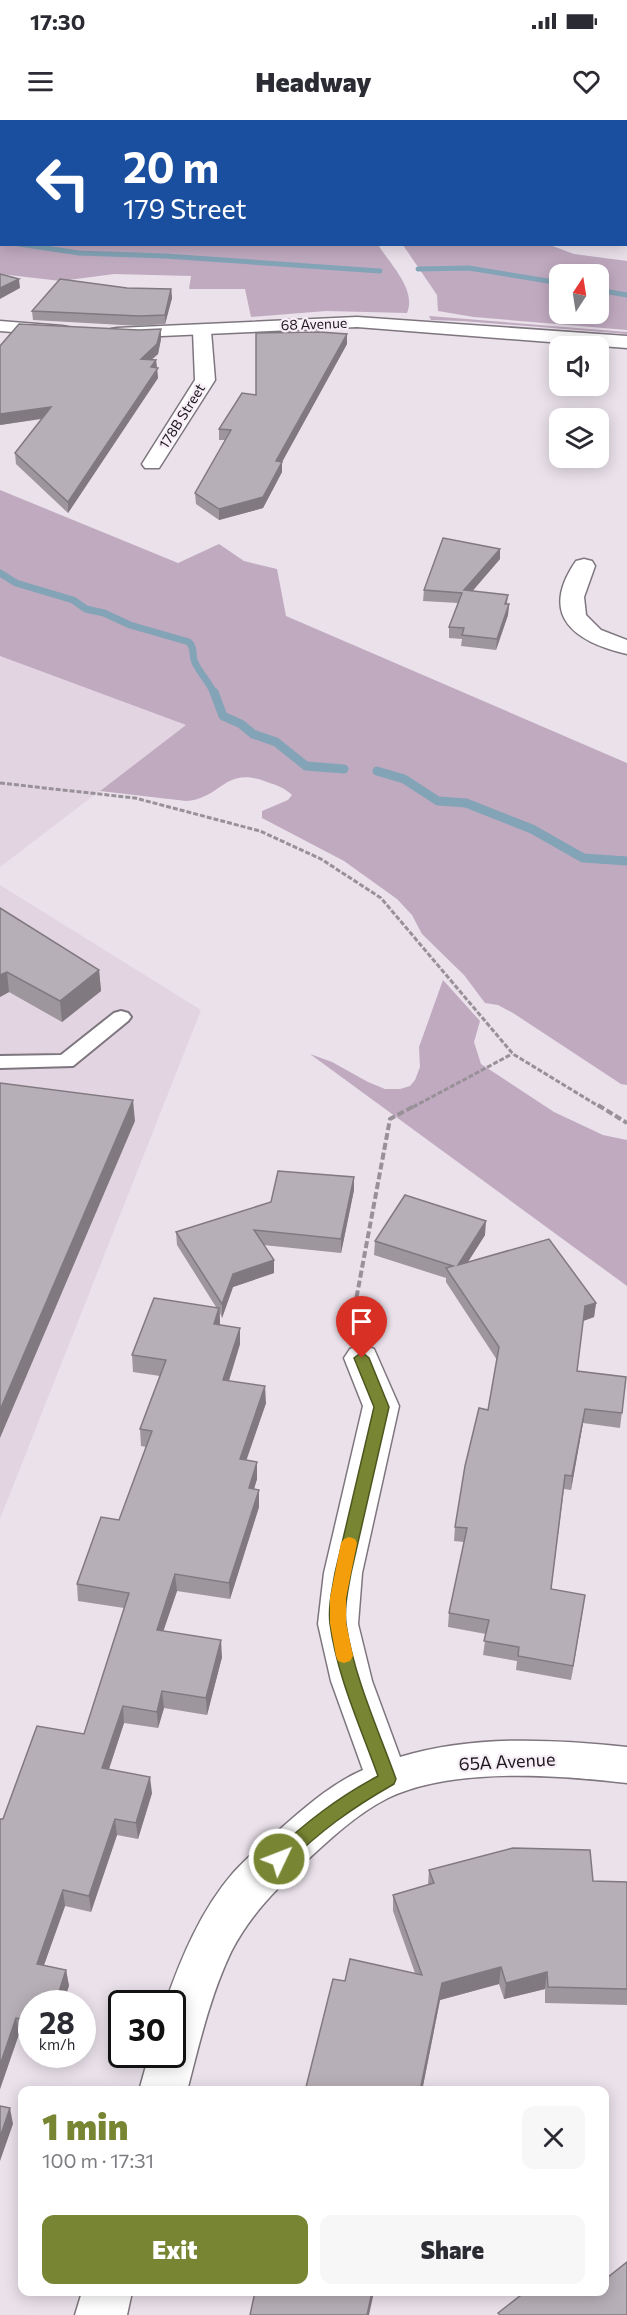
<!DOCTYPE html>
<html lang="en">
<head>
<meta charset="utf-8">
<style>
	:root { --surface:#fff; --page:#f7f7f7; --text:#2b2b33; --muted:#7c7c81; --accent:#788532 }
	body { margin:0; font-family:Commissioner,sans-serif; background:var(--page); color:var(--text); height:100vh; display:flex; flex-direction:column; font-size:22px; white-space:nowrap }
	* { box-sizing:border-box; margin:0 }
	p { font-size:20px; color:var(--muted) }
	.icon { flex:none; width:33px; height:33px; fill:none; stroke:currentColor; stroke-width:2; stroke-linecap:round; stroke-linejoin:round }
	.map { position:relative; flex:1; overflow:hidden }
	.drawer { position:absolute; left:18px; top:1966px; width:591px; height:210px; display:flex; flex-direction:column; background:var(--surface); border-radius:12px; box-shadow:0 3px 15px #0003 }
	.drawer>* { flex:none }
	.top-card { position:absolute; left:0px; top:0px; width:627px; height:126px; box-shadow:0 3px 15px #0003; background:#1a4fa0; color:#fff; overflow:hidden }
	.needle { width:39px; rotate:12deg }
	.controls { position:absolute; left:549px; top:144px; display:grid; gap:12px }
	.controls a { display:grid; place-items:center; width:60px; height:60px; border-radius:12px; background:var(--surface); box-shadow:0 3px 15px #0003; font-size:30px }
	.speed { position:absolute; left:18px; top:1870px; display:flex; gap:12px; font-size:30px; font-weight:700; text-align:center }
	.speed>* { display:grid; place-content:center; width:78px; height:78px; border-radius:50%; background:var(--surface); box-shadow:0 3px 15px #0003; line-height:1 }
	.speed small { font-size:15px; font-weight:400 }
	.speed .limit { border:3px solid #111; border-radius:9px; background:#fff; color:#111 }
	.pin { position:absolute; display:grid; place-items:center; width:51px; height:51px; color:#fff; margin:-62px -26px; border-radius:50% 50% 50% 0; rotate:-45deg; box-shadow:0 0 6px #0007 }
	.pin .icon { rotate:45deg }
	.me { position:absolute; width:66px; margin:-33px; rotate:47deg; stroke-linejoin:round; filter:drop-shadow(0 0 4px #0008) }
	.turn { display:flex; align-items:center; gap:21px; height:126px; padding:0 24px; font-size:27px }
	.turn .icon { width:78px; height:78px; stroke-width:2.5 }
	.turn b { display:block; font-size:42px; line-height:51px }
	.round { display:grid; place-items:center; flex:none; width:63px; height:63px; border-radius:12px; background:var(--page) }
	.overview { display:flex; align-items:center; justify-content:space-between; height:102px; padding:0 24px }
	h1 { font-size:36px; font-weight:800; line-height:45px; color:var(--accent) }
	.button { display:flex; gap:12px; margin-top:auto; padding:12px 24px }
	.button a { flex:1; height:69px; border-radius:12px; background:var(--accent); color:#fff; font-size:24px; font-weight:800; line-height:69px; text-align:center }
	.button a+a { background:var(--page); color:var(--text) }
	.status { display:flex; justify-content:space-between; align-items:center; height:42px; padding:0 30px; background:var(--surface); direction:ltr }
	.status svg { height:16px; fill:currentColor }
	header { display:flex; justify-content:space-between; align-items:center; height:78px; padding:0 24px; background:var(--surface); font-size:27px; font-weight:800 }
	.map>svg:first-child { display:block }
	.built { fill:#e3d4e2 }
	.green { fill:#c0aac0; fill-rule:evenodd }
	.lines { fill:none; stroke-linecap:round; stroke-linejoin:round }
	.stream-far2 { stroke:#83a3b6; stroke-width:5 }
	.stream-far1 { stroke:#83a3b6; stroke-width:7 }
	.stream { stroke:#83a3b6; stroke-width:9 }
	.service-casing { stroke:#7e767e; stroke-width:4 }
	.minor-casing { stroke:#7e767e; stroke-width:3 }
	.tertiary-casing { stroke:#7e767e; stroke-width:3 }
	.path-far1 { stroke:#989198; stroke-width:3; stroke-dasharray:5 2; stroke-linecap:butt }
	.path { stroke:#989198; stroke-width:4; stroke-dasharray:7 3; stroke-linecap:butt }
	.service { fill:#fff; fill-rule:evenodd }
	.minor { fill:#fff; fill-rule:evenodd }
	.tertiary { fill:#fff; fill-rule:evenodd }
	.wall { fill:#9d969d }
	.shaded-wall { fill:#807a80 }
	.building { fill:#b7afb7; stroke:#807a80; stroke-width:1.5 }
	.route { fill:#788532; stroke:#4e5620; stroke-width:1.5 }
	.slow { fill:#f59e0b }
	.labels { text-anchor:middle; stroke-width:4.5; stroke-linejoin:round; paint-order:stroke }
	.far-street-label { font-size:14px; fill:#1c191c; stroke:#f7eef7 }
	.near-street-label { font-size:18px; fill:#1c191c; stroke:#f7eef7 }
</style>
</head>
<body>
<div class="status"><b>17:30</b><svg viewBox="0 0 49 12"><path d="M0 12V9h3v3zM5 12V6h3v6zM10 12V3h3v9zM15 12V0h3v12zM26 1h20v11H26zM47 4h2v5h-2z"/></svg></div>
<header><svg class="icon" aria-label="menu" viewBox="0 0 24 24"><path d="M4 6h16M4 12h16M4 18h16"/></svg>Headway<svg class="icon" aria-label="heart" viewBox="0 0 24 24"><path d="M12 20l-8-8c-3-5 5-10 8-4 3-6 11-1 8 4z"/></svg></header>
<div class="map">
<svg width="627" height="2195" viewBox="0 0 627 2195">
	<rect width="100%" height="100%" fill="#eae1ea"/>
	<!-- built -->
	<g class="built">
		<path d="M0,536L186,605L0,747Z"/>
		<path d="M0,765L201,890L0,1399Z"/>
	</g>
	<!-- green -->
	<g class="green">
		<path d="M341,0H627V111L626,2Z"/>
		<path d="M0,40L2,124L379,126C390,144 417,170 407,193L326,191L251,197L245,169H189L191,156L114,154L61,161L0,154Z"/>
		<path d="M403,125H550L574,134L627,141V210L474,197L438,191L437,175ZM560,154H598V194H560Z"/>
		<path d="M429,196L627,212V214L462,201L431,200Z"/>
		<path d="M0,370L178,443L219,424L244,441L277,449L286,496L627,643V965L621,964L513,893L498,885L485,883L464,855L422,814L412,795L397,779L344,741L262,698V691L288,680L292,675C285,668 276,665 267,662C224,645 223,678 186,681L100,671L186,605L0,536Z"/>
		<path d="M443,860L480,901L474,922L481,944L554,992L603,1015L627,1020V1166L310,934L332,942L368,962L385,969H400L410,966L415,960L420,947L419,927Z"/>
	</g>
	<g class="lines">
		<!-- stream-far2 -->
		<g class="stream-far2">
			<path d="M499,0L502,2"/>
			<path d="M19,124L79,133L165,136L380,151"/>
			<path d="M418,149L469,148L560,163"/>
			<path d="M598,170L627,175"/>
		</g>
		<!-- stream-far1 -->
		<path class="stream-far1" d="M0,453L16,463L73,480L86,489L104,493L130,505L189,522C195,529 192,532 194,540C198,552 210,562 214,574"/>
		<!-- stream -->
		<g class="stream">
			<path d="M214,572L223,596L241,604L253,614L276,622L306,646L344,649"/>
			<path d="M377,651L404,659L438,681L466,683L532,709L583,738L627,741"/>
		</g>
		<defs>
			<path id="service" d="M121,891L128,893L131,897L128,901L73,946L0,948V936L61,935L114,893Z"/>
			<g id="minor">
				<path d="M202,206L208,207L211,211L215,260L159,348H145L142,344L195,260L193,211L196,207Z"/>
				<path d="M584,439L592,441L595,446L584,477L586,495L601,510L627,520V534C575,522 538,496 576,441Z"/>
				<path d="M362,1225L374,1229L399,1286L362,1453L358,1504L372,1561L400,1637C473,1615 552,1619 627,1627V1663C558,1655 452,1647 388,1678C356,1694 329,1720 302,1745C274,1771 249,1797 231,1832C210,1876 199,1925 187,1971H139L149,1935H172V1884H165C181,1838 201,1790 233,1753C249,1735 269,1719 287,1703C310,1683 335,1662 363,1650L331,1561L318,1504L324,1453L363,1286L344,1238L350,1229Z"/>
				<path d="M82,2172H132L127,2195H75Z"/>
			</g>
			<g id="tertiary">
				<path d="M357,197L627,216V228L357,207L117,218L111,217L108,213L111,209L117,208Z"/>
				<path d="M0,201L62,206L68,207L71,211L68,215L62,216L0,211Z"/>
			</g>
		</defs>
		<!-- service casing -->
		<use href="#service" class="service-casing"/>
		<!-- minor casing -->
		<use href="#minor" class="minor-casing"/>
		<!-- tertiary casing -->
		<use href="#tertiary" class="tertiary-casing"/>
		<!-- path-far1 -->
		<g class="path-far1">
			<path d="M0,663L135,678L260,711L321,739L381,778L513,934L600,987"/>
			<path d="M413,987L512,934"/>
		</g>
		<!-- path -->
		<g class="path">
			<path d="M598,985L627,1003"/>
			<path d="M359,1207L356,1180L390,999L416,985"/>
		</g>
		<!-- service -->
		<use href="#service" class="service"/>
		<!-- minor -->
		<use href="#minor" class="minor"/>
		<!-- tertiary -->
		<use href="#tertiary" class="tertiary"/>
	</g>
	<!-- wall -->
	<g class="wall">
		<path d="M2,25V38H0V26Z"/>
		<path d="M127,168L171,169L172,178L165,204L140,206L33,200L32,191Z"/>
		<path d="M347,214V224L282,342V352L263,388L219,400L196,384L195,373L225,320H219V309L256,275Z"/>
		<path d="M161,219L158,234L151,240H156L158,258L68,393L16,344L15,333L42,299L0,305Z"/>
		<path d="M500,439L472,471L508,475L507,484H509L508,495L496,530L461,526L462,519L449,518V507L458,483L423,481L424,470Z"/>
		<path d="M0,788L99,850L101,871L62,902L9,872L0,877Z"/>
		<path d="M354,1057V1070L341,1133L263,1125L274,1153L233,1167L222,1198L220,1193V1205L240,1208V1224L229,1261L266,1283L246,1340L257,1359L254,1369L259,1387L230,1479L177,1471L163,1511L222,1537L207,1595L164,1588L158,1608L124,1603L109,1649L152,1673L138,1719L117,1715L91,1792L65,1786L44,1845L66,1850L69,1866L32,1884V1916L19,1914L0,1969V1699H3L84,1614L124,1488L78,1481L77,1464L119,1400L146,1327L141,1326L140,1309L160,1256L133,1252L132,1235L216,1187L177,1125L176,1112Z"/>
		<path d="M485,1115L468,1142L596,1183L594,1197L583,1201L577,1251L626,1257L620,1308L583,1303L571,1370L564,1369L551,1469L583,1489L571,1560L516,1550L517,1541L483,1535L486,1514L448,1507L449,1493L464,1422L454,1421L455,1407L488,1290L497,1240L446,1162V1158L374,1135L375,1121Z"/>
		<path d="M429,1750L593,1761L627,1762V1885L545,1883V1869L504,1879L499,1864L440,1880L422,1971H305L345,1861L415,1853L393,1791V1775L428,1765Z"/>
	</g>
	<!-- shaded-wall -->
	<g class="shaded-wall">
		<path d="M19,159L20,168L0,179V168Z"/>
		<path d="M171,169L172,178L165,204V195Z"/>
		<path d="M161,209V219L158,234L141,249V239Z"/>
		<path d="M347,214V224L282,342V352L263,388L219,400V389L276,341Z"/>
		<path d="M156,240L158,258L68,393V382Z"/>
		<path d="M51,287V297L0,305V294Z"/>
		<path d="M500,429V439L464,481V470Z"/>
		<path d="M509,484L508,495L496,530L497,519Z"/>
		<path d="M99,850L101,871L62,902L60,881Z"/>
		<path d="M7,852L9,872L0,877V855Z"/>
		<path d="M133,980L135,1001L0,1318V1290Z"/>
		<path d="M354,1057V1070L341,1133V1119Z"/>
		<path d="M486,1101L485,1115L457,1159L458,1145Z"/>
		<path d="M274,1140V1153L233,1167L222,1198V1184L233,1154Z"/>
		<path d="M596,1183L594,1197L583,1201L585,1186Z"/>
		<path d="M219,1188L220,1204L214,1221V1204Z"/>
		<path d="M240,1208V1224L224,1276L223,1260Z"/>
		<path d="M265,1266L266,1283L241,1356L240,1339Z"/>
		<path d="M585,1289L583,1303L571,1370L572,1356Z"/>
		<path d="M257,1342V1359L249,1385V1368Z"/>
		<path d="M259,1370V1387L230,1479L229,1463Z"/>
		<path d="M175,1454L177,1471L158,1527L157,1510Z"/>
		<path d="M585,1475L583,1489L571,1560L573,1546Z"/>
		<path d="M221,1520L222,1537L207,1595L206,1578Z"/>
		<path d="M162,1571L164,1588L158,1608L157,1592Z"/>
		<path d="M123,1586L124,1603L104,1664L102,1648Z"/>
		<path d="M150,1657L152,1673L138,1719L136,1703Z"/>
		<path d="M115,1699L117,1715L91,1792L89,1776Z"/>
		<path d="M63,1770L65,1786L39,1859L37,1844Z"/>
		<path d="M501,1847L499,1864L440,1880L422,1971H420L442,1863Z"/>
		<path d="M66,1850L69,1866L63,1884H55Z"/>
		<path d="M547,1852L545,1869L504,1879L506,1863Z"/>
		<path d="M16,1898L19,1914L0,1969V1945Z"/>
		<path d="M10,1988L13,2004L0,2041V2017Z"/>
		<path d="M372,2172H374L369,2195H367Z"/>
	</g>
	<!-- building -->
	<g class="building">
		<path d="M28,0H323L330,2H26Z"/>
		<path d="M0,154L19,159L0,168Z"/>
		<path d="M60,159L127,168L171,169L165,195L139,196L32,191Z"/>
		<path d="M19,204L139,210L161,209L157,224L141,239L156,240L151,247L158,248L68,382L15,333L51,287L0,294V226Z"/>
		<path d="M319,212L347,214L276,341L282,342L263,377L219,389L195,373L231,310L219,309L242,273L256,275V213Z"/>
		<path d="M443,418L500,429L464,470L508,475L505,484H509L497,519L462,515L464,508L449,507L462,473L424,470Z"/>
		<path d="M0,788L99,850L60,881L7,852L0,855Z"/>
		<path d="M0,963L133,980L0,1290Z"/>
		<path d="M278,1051L354,1057L341,1119L254,1110L274,1140L233,1154L222,1184L176,1112L271,1082Z"/>
		<path d="M405,1075L486,1101L458,1145L549,1119L596,1183L585,1186L577,1251L626,1257L622,1293L585,1289L572,1356L565,1355L551,1469L585,1475L573,1546L518,1536L519,1527L484,1521L489,1500L449,1493L467,1408L455,1407L465,1346L479,1288L488,1290L499,1227L446,1148L453,1146L375,1121Z"/>
		<path d="M154,1178L219,1188L214,1204L240,1208L223,1260L265,1266L240,1339L257,1342L249,1368L259,1370L229,1463L175,1454L157,1510L221,1520L206,1578L162,1571L157,1592L123,1586L102,1648L150,1657L136,1703L115,1699L89,1776L63,1770L37,1844L66,1850L55,1884H32V1901L16,1898L0,1945V1699H3L37,1606L84,1614L129,1473L77,1464L101,1397L119,1400L152,1311L140,1309L166,1240L132,1235Z"/>
		<path d="M513,1728L590,1730L593,1761L627,1762V1869L548,1867L547,1852L506,1863L501,1847L442,1863L420,1971H305L333,1859L345,1861L350,1839L422,1855L393,1775L434,1763L429,1750Z"/>
		<path d="M0,1986L10,1988L0,2017Z"/>
		<path d="M627,2142V2195H500L498,2193L525,2172H604V2153L608,2157Z"/>
		<path d="M255,2172H372L367,2195H250Z"/>
	</g>
	<!-- route -->
	<path class="route" d="M362,1232L369,1238L389,1287L351,1453C348,1470 344,1487 346,1504C354,1557 378,1609 396,1659L394,1664C350,1689 322,1710 285,1745L279,1747L272,1745L270,1739L272,1734C306,1702 337,1678 378,1656C360,1606 337,1556 330,1504C328,1487 332,1470 335,1453L374,1287L354,1238Z"/>
	<!-- slow -->
	<path class="slow" d="M349,1417L355,1419L357,1423L346,1478V1503L353,1536L350,1541L344,1543L338,1541L336,1536L330,1503V1478L341,1423L344,1419Z"/>
	<g class="labels">
		<!-- far-street labels -->
		<g class="far-street-label">
			<text transform="translate(314 204) rotate(-2)" y="5">68 Avenue</text>
			<text transform="translate(182 296) rotate(-58)" y="5">178B Street</text>
		</g>
		<!-- near-street labels -->
		<g class="near-street-label">
			<text transform="translate(507 1642) rotate(-3)" y="6">65A Avenue</text>
		</g>
	</g>
</svg>
<div class="controls">
<a><svg class="needle" viewBox="-14 -14 28 28"><path d="M0-13l5 13h-10z" fill="#e53935"/><path d="M0 13l5-13h-10z" fill="#7c7c81"/></svg></a>
<a><svg class="icon" aria-label="sound" viewBox="0 0 24 24"><path d="M4 9h4l5-4v14l-5-4H4zM17 9q2 3 0 6"/></svg></a>
<a><svg class="icon" aria-label="layers" viewBox="0 0 24 24"><path d="M12 4l9 5-9 5-9-5zM3 14l9 5 9-5"/></svg></a>
</div>
<div class="speed"><div>28<small>km/h</small></div><div class="limit">30</div></div>
<div class="pin" style="left:362px;top:1238px;background:#d93025"><svg class="icon" aria-label="arrive" viewBox="0 0 24 24"><path d="M6 21V4h12l-3 4 3 4H6"/></svg></div>
<svg class="me" style="left:279px;top:1739px" viewBox="-20 -20 40 40"><circle r="17" fill="#788532" stroke="#fff" stroke-width="3"/><path d="M0-11L8 9 0 5-8 9z" fill="#fff"/></svg>
<div class="top-card">
<div class="turn"><svg class="icon" aria-label="left" viewBox="0 0 24 24"><path d="M17 20v-9H6M10 6l-5 5 5 5"/></svg><div><b>20 m</b>179 Street</div></div>
</div>
<section class="drawer">
<div class="overview"><div><h1>1 min</h1><p>100 m · 17:31</p></div><a class="round"><svg class="icon" aria-label="close" viewBox="0 0 24 24"><path d="M6 6l12 12M18 6L6 18"/></svg></a></div>
<div class="button"><a>Exit</a><a>Share</a></div>
</section>
</div>
</body>
</html>
